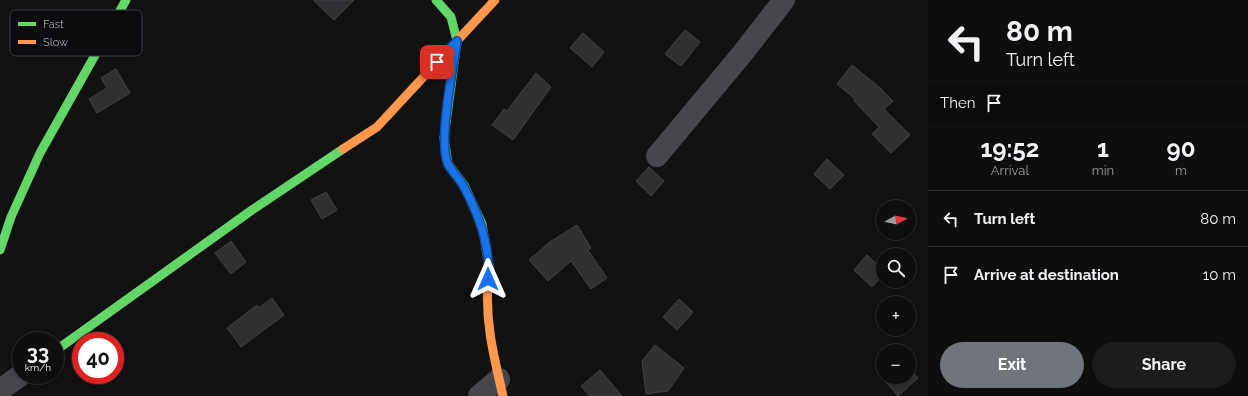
<!DOCTYPE html>
<html lang="en">
<head>
<meta charset="utf-8">
<style>
	:root { --surface:#0e0e0e; --page:#1c1c1c; --text:#f1f3f6; --muted:#9b9c9e; --line:#2e2e2e; --accent:#70747b }
	body { margin:0; font-family:Raleway,sans-serif; background:var(--page); color:var(--text); height:100vh; display:flex; flex-direction:column; font-size:15px; white-space:nowrap }
	* { box-sizing:border-box; margin:0 }
	p { font-size:13px; color:var(--muted) }
	.icon { flex:none; width:22px; height:22px; fill:none; stroke:currentColor; stroke-width:2; stroke-linecap:round; stroke-linejoin:round }
	.map { position:relative; flex:1; overflow:hidden }
	.details { display:flex; flex-direction:column; background:var(--surface); width:320px }
	.details>* { flex:none }
	.hud { background:#0e0e0e; color:var(--text); overflow:hidden }
	.needle { width:26px; rotate:82deg }
	.tools { position:absolute; left:876px; top:200px; display:grid; gap:8px }
	.tools a { display:grid; place-items:center; width:40px; height:40px; border-radius:50%; background:var(--surface); box-shadow:0 2px 6px #0003,0 0 0 1px var(--line); font-size:20px }
	.speed { position:absolute; left:12px; top:332px; display:flex; gap:8px; font-size:20px; font-weight:700; text-align:center }
	.speed>* { display:grid; place-content:center; width:52px; height:52px; border-radius:50%; background:var(--surface); box-shadow:0 2px 6px #0003,0 0 0 1px var(--line); line-height:1 }
	.speed small { font-size:10px; font-weight:400 }
	.speed .limit { border:6px solid #d22; background:#fff; color:#111 }
	.pin { position:absolute; display:grid; place-items:center; width:34px; height:34px; color:#fff; margin:-17px; border-radius:8px; box-shadow:0 2px 6px #0006 }
	.me { position:absolute; width:44px; margin:-22px; rotate:0deg; stroke-linejoin:round; filter:drop-shadow(0 0 3px #0008) }
	.turn { display:flex; align-items:center; gap:14px; height:84px; padding:0 12px; font-size:18px }
	.turn .icon { width:52px; height:52px; stroke-width:2.5 }
	.turn b { display:block; font-size:28px; line-height:34px }
	.then { display:flex; align-items:center; height:38px; padding:0 12px; background:#0003; gap:8px; font-size:15px }
	.eta { display:flex; justify-content:space-evenly; align-items:center; height:68px; text-align:center }
	.eta b { font-size:24px; font-weight:700; line-height:28px }
	.primary-button { display:flex; gap:8px; margin-top:auto; padding:8px 12px }
	.primary-button a { flex:1; height:46px; border-radius:24px; background:var(--accent); color:#fff; font-size:16px; font-weight:700; line-height:46px; text-align:center }
	.primary-button a+a { background:var(--page); color:var(--text) }
	ul { padding:0; list-style:none }
	li { display:flex; align-items:center; gap:12px; height:56px; padding:0 12px; border-top:1px solid var(--line) }
	li div { flex:1 }
	li b { display:block; font-size:15px }
	li em { font-style:normal }
	main { display:flex; flex:1; min-height:0 }
	.map>svg:first-child { display:block }
	.building { fill:#2f3032; stroke:#404246 }
	.lines { fill:none; stroke-linecap:round; stroke-linejoin:round }
	.street { stroke:#46474b; stroke-width:22 }
	.fast { stroke:#63d668; stroke-width:9 }
	.slow { stroke:#ff974d; stroke-width:9 }
	.route-casing { stroke:#114b97; stroke-width:10 }
	.route { stroke:#1a73e8; stroke-width:7 }
	.key { fill:#0c0c0e; stroke:#393b40; stroke-width:1 }
	.key-label { font-size:11px; fill:#a2a9b4 }
</style>
</head>
<body>
<main>
<div class="map">
<svg width="928" height="396" viewBox="0 0 928 396">
	<rect width="100%" height="100%" fill="#121212"/>
	<!-- building -->
	<g class="building">
		<path d="M313,0H354L334,20Z"/>
		<path d="M685,30L700,42L681,66L665,54Z"/>
		<path d="M583,33L604,52L592,67L570,48Z"/>
		<path d="M852,65L879,87L893,101L884,109L910,135L891,153L872,134L879,127L854,101L855,99L837,84Z"/>
		<path d="M116,69L130,93L97,113L89,99L107,88L101,78Z"/>
		<path d="M536,73L551,87L513,140L492,125L504,109L507,111Z"/>
		<path d="M827,159L844,175L830,189L814,174Z"/>
		<path d="M649,167L664,181L651,196L636,181Z"/>
		<path d="M326,192L337,210L322,219L311,200Z"/>
		<path d="M577,225L591,248L588,250L607,278L591,289L571,261L548,281L529,260L550,242Z"/>
		<path d="M231,241L246,262L231,274L215,253Z"/>
		<path d="M867,255L883,270V275L872,287L854,270Z"/>
		<path d="M272,298L284,315L241,347L227,328L257,305L259,308Z"/>
		<path d="M679,299L693,312L677,330L663,317Z"/>
		<path d="M655,345L684,368L668,391L646,394L642,361Z"/>
		<path d="M883,367V377H909V369L918,378L898,396L877,372Z"/>
		<path d="M600,370L622,396H590L581,386Z"/>
	</g>
	<g class="lines">
		<!-- street -->
		<g class="street">
			<path d="M657,156L742,54L784,0"/>
			<path d="M0,390L21,375"/>
			<path d="M479,396L499,379"/>
		</g>
		<!-- fast -->
		<g class="fast">
			<path d="M436,0L451,17L457,41L444,138L448,164L464,185L482,224L489,266L488,282"/>
			<path d="M0,250L11,217L40,153L126,0"/>
			<path d="M55,351L252,210L343,149"/>
		</g>
		<!-- slow -->
		<g class="slow">
			<path d="M343,149L377,127L495,0"/>
			<path d="M488,282C485,323 494,357 503,396"/>
		</g>
	</g>
	<g class="lines">
		<defs>
			<path id="route" d="M437,62L457,41C453,68 438,142 448,164C452,172 460,179 464,187C479,215 491,247 488,279"/>
		</defs>
		<!-- route casing -->
		<use href="#route" class="route-casing"/>
		<!-- route -->
		<use href="#route" class="route"/>
	</g>
	<!-- legend -->
	<rect x="10" y="10" width="132" height="46" rx="6" class="key"/>
	<rect x="18" y="22" width="18" height="4" fill="#63d668"/>
	<rect x="18" y="40" width="18" height="4" fill="#ff974d"/>
	<g class="key-label">
		<text x="43" y="28">Fast</text>
		<text x="43" y="46">Slow</text>
	</g>
</svg>
<div class="tools">
<a><svg class="needle" viewBox="-14 -14 28 28"><path d="M0-13l5 13h-10z" fill="#e53935"/><path d="M0 13l5-13h-10z" fill="#9b9c9e"/></svg></a>
<a><svg class="icon" aria-label="search" viewBox="0 0 24 24"><circle cx="10" cy="10" r="6"/><path d="M15 15l6 6"/></svg></a>
<a>+</a>
<a>−</a>
</div>
<div class="speed"><div>33<small>km/h</small></div><div class="limit">40</div></div>
<div class="pin" style="left:437px;top:62px;background:#d93025"><svg class="icon" aria-label="arrive" viewBox="0 0 24 24"><path d="M6 21V4h12l-3 4 3 4H6"/></svg></div>
<svg class="me" style="left:488px;top:279px" viewBox="-20 -20 40 40"><path d="M0-17L14 15 0 8-14 15z" fill="#1a73e8" stroke="#fff" stroke-width="4"/></svg>
</div>
<section class="details">
<div class="hud">
<div class="turn"><svg class="icon" aria-label="left" viewBox="0 0 24 24"><path d="M17 20v-9H6M10 6l-5 5 5 5"/></svg><div><b>80 m</b>Turn left</div></div>
<div class="then">Then<svg class="icon" aria-label="arrive" viewBox="0 0 24 24"><path d="M6 21V4h12l-3 4 3 4H6"/></svg></div>
</div>
<div class="eta">
<div><b>19:52</b><p>Arrival</p></div>
<div><b>1</b><p>min</p></div>
<div><b>90</b><p>m</p></div>
</div>
<ul>
<li><svg class="icon" aria-label="left" viewBox="0 0 24 24"><path d="M17 20v-9H6M10 6l-5 5 5 5"/></svg><div><b>Turn left</b></div><em>80 m</em></li>
<li><svg class="icon" aria-label="arrive" viewBox="0 0 24 24"><path d="M6 21V4h12l-3 4 3 4H6"/></svg><div><b>Arrive at destination</b></div><em>10 m</em></li>
</ul>
<div class="primary-button"><a>Exit</a><a>Share</a></div>
</section>
</main>
</body>
</html>
